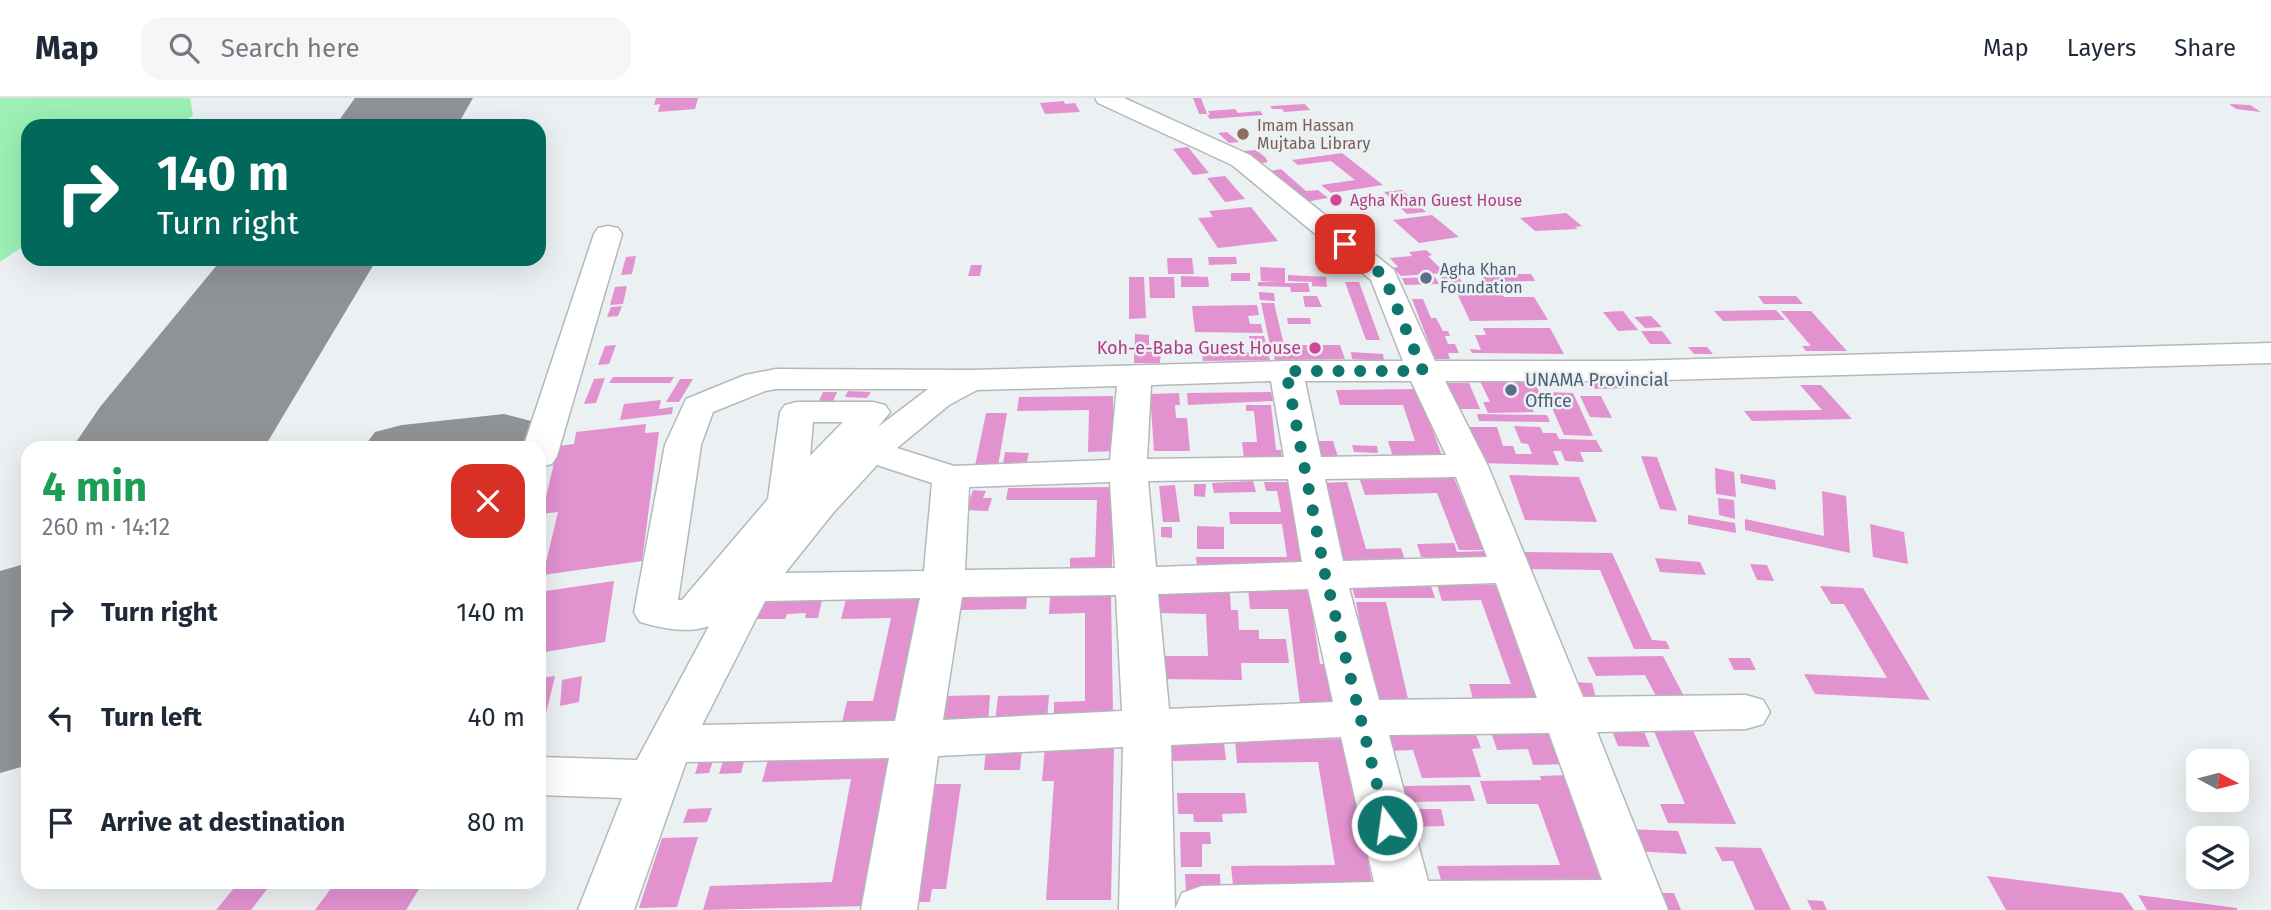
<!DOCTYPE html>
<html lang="en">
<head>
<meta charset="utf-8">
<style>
	:root { --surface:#fff; --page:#f6f6f7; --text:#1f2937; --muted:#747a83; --line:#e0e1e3 }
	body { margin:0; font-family:"Fira Sans",sans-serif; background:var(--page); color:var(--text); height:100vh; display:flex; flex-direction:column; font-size:26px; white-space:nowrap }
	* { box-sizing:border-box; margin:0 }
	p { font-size:23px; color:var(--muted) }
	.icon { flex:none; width:38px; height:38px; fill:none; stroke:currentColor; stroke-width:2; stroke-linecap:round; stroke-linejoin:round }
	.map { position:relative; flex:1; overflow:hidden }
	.sheet { position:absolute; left:21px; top:343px; width:525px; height:448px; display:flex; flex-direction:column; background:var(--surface); border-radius:21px; box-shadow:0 7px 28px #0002 }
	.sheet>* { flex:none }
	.banner { position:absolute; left:21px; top:21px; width:525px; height:147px; border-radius:21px; box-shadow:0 7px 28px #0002; background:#00695c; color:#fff; overflow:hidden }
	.needle { width:46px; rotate:97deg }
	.fabs { position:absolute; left:2186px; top:651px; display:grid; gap:14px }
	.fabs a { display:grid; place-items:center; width:63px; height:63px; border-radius:14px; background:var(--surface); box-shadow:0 7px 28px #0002; font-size:35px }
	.pin { position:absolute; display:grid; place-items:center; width:60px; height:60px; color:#fff; margin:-30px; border-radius:14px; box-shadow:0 4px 10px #0006 }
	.me { position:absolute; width:77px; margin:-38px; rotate:346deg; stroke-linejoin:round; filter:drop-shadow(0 0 5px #0008) }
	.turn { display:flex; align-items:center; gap:24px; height:147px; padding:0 21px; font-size:32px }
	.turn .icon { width:91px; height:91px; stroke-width:2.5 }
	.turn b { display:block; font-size:49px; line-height:60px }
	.round { display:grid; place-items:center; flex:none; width:74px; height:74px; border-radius:21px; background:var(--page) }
	.summary { display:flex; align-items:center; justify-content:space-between; height:119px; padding:0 21px }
	h1 { font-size:42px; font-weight:700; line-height:52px; color:#1e9e55 }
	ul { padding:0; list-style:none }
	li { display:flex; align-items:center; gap:21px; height:105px; padding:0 21px }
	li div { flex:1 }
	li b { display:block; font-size:26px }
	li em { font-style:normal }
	header { display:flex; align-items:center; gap:42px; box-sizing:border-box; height:98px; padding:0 35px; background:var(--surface); border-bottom:2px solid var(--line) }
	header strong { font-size:33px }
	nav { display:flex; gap:38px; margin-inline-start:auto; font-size:24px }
	.search { width:490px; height:63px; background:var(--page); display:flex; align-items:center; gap:18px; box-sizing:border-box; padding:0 24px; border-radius:21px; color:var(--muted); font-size:26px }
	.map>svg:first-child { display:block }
	.green { fill:#9cf0b4 }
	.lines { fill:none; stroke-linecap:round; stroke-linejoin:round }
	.taxiway { fill:#909396; fill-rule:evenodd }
	.runway { fill:#909396; fill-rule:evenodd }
	.building { fill:#e392d0 }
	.minor-casing { stroke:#b4b8bb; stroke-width:3 }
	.minor { fill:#fff; fill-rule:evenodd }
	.route { stroke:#0f766e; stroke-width:12; stroke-dasharray:0 21.6 }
	.education-dot { fill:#8d6e63; stroke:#ebf0f3; stroke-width:2.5 }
	.hotel-dot { fill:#d1479c; stroke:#ebf0f3; stroke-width:2.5 }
	.service-dot { fill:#5c6f8a; stroke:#ebf0f3; stroke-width:2.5 }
	.labels { text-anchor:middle; stroke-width:5; stroke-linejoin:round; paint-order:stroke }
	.far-education-label { font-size:16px; fill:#785e54; stroke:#ebf0f3; text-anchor:start }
	.far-hotel-label { font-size:16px; fill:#b23c85; stroke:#ebf0f3; text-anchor:start }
	.far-service-label { font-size:16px; fill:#4e5e75; stroke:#ebf0f3; text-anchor:start }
	.hotel-label { font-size:18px; fill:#b23c85; stroke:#ebf0f3; text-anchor:end }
	.service-label { font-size:18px; fill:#4e5e75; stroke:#ebf0f3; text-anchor:start }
</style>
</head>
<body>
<header>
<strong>Map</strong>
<div class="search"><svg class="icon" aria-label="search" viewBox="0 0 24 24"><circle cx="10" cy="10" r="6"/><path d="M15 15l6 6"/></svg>Search here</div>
<nav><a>Map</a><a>Layers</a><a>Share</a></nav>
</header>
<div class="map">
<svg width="2271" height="812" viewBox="0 0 2271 812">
	<rect width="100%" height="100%" fill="#ebf0f3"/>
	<!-- green -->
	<path class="green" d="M0,0H190L193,17L179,28H28V145L0,164Z"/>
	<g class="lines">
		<!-- taxiway -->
		<g class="taxiway">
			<path d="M189,298L215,304L231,332L236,334L248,350H163L152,320L163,304Z"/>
			<path d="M504,316L531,323L542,339L535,350H363L375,334L402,327Z"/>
		</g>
		<!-- runway -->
		<g class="runway">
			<path d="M355,0H473L457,28H335Z"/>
			<path d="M222,161H377L264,350H72L100,309Z"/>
			<path d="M28,465V667L0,675V473Z"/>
		</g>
	</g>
	<!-- building -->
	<g class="building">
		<path d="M656,0H698L695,11L658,14L660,6L654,7Z"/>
		<path d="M1193,0H1201L1207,16H1199Z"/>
		<path d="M1064,3L1065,6L1075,5L1080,14L1045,16L1040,5Z"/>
		<path d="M1305,6L1310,12L1284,14L1282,11H1272L1270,8Z"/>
		<path d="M2229,6L2250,7L2261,14L2236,11Z"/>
		<path d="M1235,11L1238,15L1260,13L1263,17L1210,21L1207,17H1210L1208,13Z"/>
		<path d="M1227,34L1239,44L1229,45L1218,35Z"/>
		<path d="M1188,49L1209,75L1193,77L1173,51Z"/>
		<path d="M1256,52L1265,59L1268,64L1257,66L1242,53Z"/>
		<path d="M1342,55L1383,87L1331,95L1321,87L1355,82L1331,63L1298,67L1292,62Z"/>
		<path d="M1281,71L1306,93L1318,92L1328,100L1305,104L1270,73Z"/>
		<path d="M1225,78L1245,101L1225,104L1207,80Z"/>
		<path d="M1402,92L1426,114L1407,116L1384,94Z"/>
		<path d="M1251,109L1278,143L1218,150L1198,120L1213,119L1209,113Z"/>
		<path d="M1566,115L1582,128L1575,129L1578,131L1535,133L1520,120Z"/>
		<path d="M1432,117L1459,139L1419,145L1393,122Z"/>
		<path d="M1426,152L1432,157L1428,158L1445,175L1401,178L1393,170L1398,169L1390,160L1412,158L1409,154Z"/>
		<path d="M1327,155L1346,171L1333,173L1315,157Z"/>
		<path d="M636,158L632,176L621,177L626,159Z"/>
		<path d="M1208,159H1236L1237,166L1209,167Z"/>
		<path d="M1167,160H1192L1194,176H1168Z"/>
		<path d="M971,167H982L980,178H968Z"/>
		<path d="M1260,169L1285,170V185H1308L1310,194H1291L1290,189L1258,188V184H1278L1261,183Z"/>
		<rect x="1231" y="175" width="19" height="8"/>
		<path d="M1481,176H1531L1535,183L1485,184Z"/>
		<path d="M1288,177L1326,179L1327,189L1312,188V184L1288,183Z"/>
		<path d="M1181,178L1208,179L1209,189H1181Z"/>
		<path d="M1458,178L1464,187L1446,188L1441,179Z"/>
		<path d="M1129,179H1144L1146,220L1129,221Z"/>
		<path d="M1149,179H1174L1175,200H1150Z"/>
		<path d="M1435,179L1439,186L1405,187L1402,180Z"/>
		<path d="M1345,184H1359L1380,242H1366Z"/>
		<path d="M627,188L623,206L610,207L615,189Z"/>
		<path d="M1455,191H1500L1504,199H1534L1548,222L1470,223Z"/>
		<path d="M1259,194L1274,195L1275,203L1260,202Z"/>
		<path d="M1303,198H1317L1322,209H1305Z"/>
		<path d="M1758,198H1796L1803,206H1764Z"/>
		<path d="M1412,201H1423L1431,220H1436L1443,233H1448L1450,238H1445L1448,246H1455L1459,255H1448L1450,261H1435Z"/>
		<path d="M1261,205H1274L1284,247H1270Z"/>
		<path d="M1257,207L1259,217L1248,218L1250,226H1261L1263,235L1195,234L1192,208Z"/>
		<path d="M622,208L618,218L607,219L611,209Z"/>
		<path d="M1776,212L1785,222L1723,223L1714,213Z"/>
		<path d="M1623,213L1638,232L1618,233L1603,214Z"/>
		<path d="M1781,213H1811L1847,253H1806L1802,248H1811Z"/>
		<path d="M1651,218L1662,229L1645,230L1634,219Z"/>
		<path d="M1287,220H1310L1311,226H1288Z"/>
		<path d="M1483,230H1550L1564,256L1472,255L1470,251L1481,252L1475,237H1486Z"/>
		<path d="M1641,233H1662L1672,246H1650Z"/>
		<path d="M1135,236L1149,237V253H1161L1160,265H1134Z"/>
		<path d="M1249,238H1264L1270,262L1203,263L1202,255L1253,254Z"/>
		<path d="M616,247L609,266L598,267L605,248Z"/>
		<path d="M1300,247H1340L1345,261L1275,262L1272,250H1301Z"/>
		<path d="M1688,249H1707L1713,256H1694Z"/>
		<path d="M1351,254L1383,256L1384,263L1352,261Z"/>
		<path d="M613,279H674L670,285H609Z"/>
		<path d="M605,280L596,305L584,306L594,281Z"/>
		<path d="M1625,280L1631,290L1595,291L1589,281Z"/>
		<path d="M680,281H693L679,304H666Z"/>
		<path d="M1533,282L1543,301L1528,302L1534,314L1488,315L1483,304H1490L1480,283Z"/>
		<path d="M1444,285H1469L1480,311H1455Z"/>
		<path d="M1800,287H1821L1852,321L1752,323L1744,313L1822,312Z"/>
		<path d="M1418,291L1442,358L1393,359L1388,343H1415L1403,307H1340L1336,292Z"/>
		<path d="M848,293L871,294L867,300L845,299Z"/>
		<path d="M823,294H837L832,306L818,305Z"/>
		<path d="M1271,294L1273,303L1188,307L1187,295Z"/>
		<path d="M1545,294L1573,295L1593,338L1564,337Z"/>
		<path d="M1179,295L1180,307H1175L1176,320H1187L1190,353H1154L1150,296Z"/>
		<path d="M1113,298L1114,353L1088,354L1089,312L1017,313L1019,299Z"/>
		<path d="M1580,298H1601L1612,320L1590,319Z"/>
		<path d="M661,302L659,311L673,309L672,316L620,322L624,306Z"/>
		<path d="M1246,307H1271L1276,352H1281L1282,361H1244L1242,344H1257L1254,313H1246Z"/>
		<path d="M986,315H1007L998,368H975Z"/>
		<path d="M1477,316L1547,317L1550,324L1479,323Z"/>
		<path d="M646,326L645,335L659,334L642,463L543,477L558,414L542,416L558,348L574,346L576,334Z"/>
		<path d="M1514,328L1540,329L1543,335H1556L1559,341L1596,342L1603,354H1580L1584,364L1565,363L1561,353H1553L1559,367L1478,365L1466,329H1497L1503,348H1513L1516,356H1532L1528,346L1521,345Z"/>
		<path d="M1312,343H1333L1338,359H1317Z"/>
		<path d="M1352,347L1377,348L1378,355L1354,354Z"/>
		<path d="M1005,354L1029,355L1026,367L1003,366Z"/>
		<path d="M1641,358L1657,359L1677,413L1660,411Z"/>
		<path d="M1715,370L1734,374L1736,399L1716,396Z"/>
		<path d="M1740,376L1775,382L1776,392L1741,385Z"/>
		<path d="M1509,377L1579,379L1597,424L1525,422Z"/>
		<path d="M1454,380L1484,452H1459L1437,395L1365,397L1360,382Z"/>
		<path d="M1253,383L1256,394L1214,395L1212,385Z"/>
		<path d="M1264,384H1291L1306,469H1197L1196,459H1287L1282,426H1230L1229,414H1281L1277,393H1266Z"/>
		<path d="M1347,384L1366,451L1401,450L1406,465L1345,467L1323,385Z"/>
		<path d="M1194,386H1206L1205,399L1194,398Z"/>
		<path d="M1175,387L1180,424H1163L1159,388Z"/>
		<path d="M1113,389L1112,472H1070V460L1095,459L1097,402H1006L1008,390Z"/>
		<path d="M973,392L986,393L983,400H992L988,413L966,412Z"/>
		<path d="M1822,393L1846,398L1850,455L1745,432V421L1824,438Z"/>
		<path d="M1718,400L1734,402L1735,421L1719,417Z"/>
		<path d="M1688,417L1735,425L1736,435L1688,426Z"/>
		<path d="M1870,426L1904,434L1908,466L1873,459Z"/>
		<path d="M1197,428L1224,429V451H1197Z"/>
		<path d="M1161,429H1172V440L1161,439Z"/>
		<path d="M1454,445L1457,454L1484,453L1488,465H1439L1436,459H1421L1417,446Z"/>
		<path d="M1520,454L1612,455L1652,542L1666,543L1670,551H1634L1600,472L1527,471Z"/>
		<path d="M1655,460L1700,464L1706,477L1660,474Z"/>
		<path d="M1750,466L1767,467L1774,483L1757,482Z"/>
		<path d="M614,483L605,544L539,555V494Z"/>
		<path d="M1437,487H1502L1547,604L1474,605L1469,586H1511L1481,502L1442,503Z"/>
		<path d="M1352,488H1431L1435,500H1355Z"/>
		<path d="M1820,488L1863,490L1930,602L1815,596L1804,576L1887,580L1844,506H1831Z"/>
		<path d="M1248,491L1309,492L1320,566H1327L1334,614H1301L1288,511H1250Z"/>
		<path d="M1157,494L1230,495L1231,512H1238L1239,532H1259V541H1286L1289,565H1241L1242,582L1157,581V558H1208L1206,516L1157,515Z"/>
		<path d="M1111,497L1113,618L1054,619V604L1085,603V515L1049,516L1050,498Z"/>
		<path d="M1027,498L1026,511L961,512L963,499Z"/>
		<path d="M922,500L898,628L841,629L847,603H873L891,520L841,521L846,501Z"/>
		<path d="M822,502L818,520H805L806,515L787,516L785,521H751L757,503Z"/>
		<path d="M1356,504H1386L1408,601H1374Z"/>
		<path d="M1663,558L1688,606H1660L1645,577L1596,578L1587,559Z"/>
		<path d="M1728,560H1750L1756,572H1734Z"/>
		<path d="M555,578L544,624L539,625V580Z"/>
		<path d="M582,578L579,604L560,608L562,582Z"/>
		<path d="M1573,584L1592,585L1597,604L1578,603Z"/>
		<path d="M990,597L988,626L937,627L941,598Z"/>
		<path d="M1049,597L1047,623L995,624L998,598Z"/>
		<path d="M1608,623H1640L1650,649L1618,648Z"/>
		<path d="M1650,624H1689L1736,726L1668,725L1660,706H1685Z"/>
		<path d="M1553,633L1566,666L1533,667L1528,651L1497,652L1491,634Z"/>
		<path d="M1475,634L1481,650L1472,651L1481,679L1422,680L1413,652L1388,653L1384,636Z"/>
		<path d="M1344,641L1374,795L1234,797L1231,768L1335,767L1318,664L1237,665L1235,642Z"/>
		<path d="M1169,645H1224L1226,662L1170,663Z"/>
		<path d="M1045,649H1114L1111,802H1046L1054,683H1042Z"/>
		<path d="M986,650H1022L1020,672H984Z"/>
		<path d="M892,657L868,808L703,812L710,788L832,784L851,681L762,684L768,661Z"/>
		<path d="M724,660H745L741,675L719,676Z"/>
		<path d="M699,663H713L709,675L695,676Z"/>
		<path d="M1568,677L1608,784L1442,785L1437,768L1560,767L1538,706H1487L1480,683L1541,682L1540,678Z"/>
		<path d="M934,686H961L946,791H932L930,804H914Z"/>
		<path d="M1470,687L1475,703L1405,704L1402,688Z"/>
		<path d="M1177,695H1245L1247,715L1222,716L1223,724H1194L1193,716H1178Z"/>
		<path d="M712,710L707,724L683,725L688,711Z"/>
		<path d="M1402,711H1441L1445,728L1406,729Z"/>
		<path d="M1625,731L1678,733L1687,756L1632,753Z"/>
		<path d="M1180,734H1210L1211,746H1202V769H1181Z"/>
		<path d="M698,739L677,809L639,810L662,740Z"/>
		<path d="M1715,749L1761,750L1791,812H1755L1733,763H1722Z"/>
		<path d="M1185,776H1220L1221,795H1186Z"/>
		<path d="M1987,778L2122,795L2134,812H2006Z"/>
		<path d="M239,784L271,786L251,812H216Z"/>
		<path d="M335,785L419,791L406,812H315Z"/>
		<path d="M1653,795H1674L1681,812H1659Z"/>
		<path d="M2138,797L2237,810V812H2147Z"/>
		<path d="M1807,802L1823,803L1827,812H1812Z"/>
	</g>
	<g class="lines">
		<defs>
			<g id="minor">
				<path d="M1095,0H1124L1250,57L1394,172L1435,263H1628L2271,245V265L1628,283H1445L1488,368L1583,599L1746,597L1763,602L1770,614L1763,626L1746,631L1597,634L1668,812H1119L1123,649L938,658L917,812H861L889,660L686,664L634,812H578L622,700L539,697V659L637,662L709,528C687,536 662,530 640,524L634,514L665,347L686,301L745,277L776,271L971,272L1286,263H1403L1371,182L1232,67L1098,5ZM1271,283L1284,359L1147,361L1151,287ZM1305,283H1411L1446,357L1321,359ZM1117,288L1110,362L954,368L897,350L949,307L977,292ZM776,291H928L878,329L890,314L885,307L873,304H797L785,307L780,314L768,401L682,502H678L701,347L713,314L765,293ZM813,324H843L810,358ZM877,367L932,385L924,473L785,475L833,415ZM1456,379L1487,459L1343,463L1325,381ZM1288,381L1302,464L1156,469L1148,383ZM1110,384L1115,470L965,472L969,389ZM1496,485L1537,600L1379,602L1349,490ZM1308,491L1333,604L1169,611L1158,496ZM1116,497L1122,613L943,622L962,499ZM920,500L895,623L702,627L765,503ZM1549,635L1602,782L1428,783L1389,637ZM1341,639L1374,784L1202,788L1182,795L1175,811L1171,647Z"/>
				<path d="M608,128L618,130L622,136L557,358L552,366L539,369V350H523L594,136L598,130Z"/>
			</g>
		</defs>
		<!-- minor casing -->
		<use href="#minor" class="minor-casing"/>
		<!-- minor -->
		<use href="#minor" class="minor"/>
	</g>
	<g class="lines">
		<!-- route -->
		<path class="route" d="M1345,146L1384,178L1423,273H1286L1325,476L1387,727"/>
	</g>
	<!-- markers -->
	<circle class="education-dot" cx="1243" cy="36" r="7"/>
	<g class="hotel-dot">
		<circle cx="1336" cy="102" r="7"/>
		<circle cx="1315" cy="250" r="7"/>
	</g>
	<g class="service-dot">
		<circle cx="1426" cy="180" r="7"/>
		<circle cx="1511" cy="292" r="7"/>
	</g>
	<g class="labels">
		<!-- far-education labels -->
		<g class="far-education-label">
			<text x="1257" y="33">Imam Hassan<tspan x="1257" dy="18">Mujtaba Library</tspan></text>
		</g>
		<!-- far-hotel labels -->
		<g class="far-hotel-label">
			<text x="1350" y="108">Agha Khan Guest House</text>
		</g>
		<!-- far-service labels -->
		<g class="far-service-label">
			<text x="1440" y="177">Agha Khan<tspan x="1440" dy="18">Foundation</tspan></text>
		</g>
		<!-- hotel labels -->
		<g class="hotel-label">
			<text x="1301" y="256">Koh-e-Baba Guest House</text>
		</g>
		<!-- service labels -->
		<g class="service-label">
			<text x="1525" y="288">UNAMA Provincial<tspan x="1525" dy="21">Office</tspan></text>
		</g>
	</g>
</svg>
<div class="fabs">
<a><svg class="needle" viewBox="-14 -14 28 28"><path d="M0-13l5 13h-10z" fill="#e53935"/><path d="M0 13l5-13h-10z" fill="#747a83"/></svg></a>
<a><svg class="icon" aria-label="layers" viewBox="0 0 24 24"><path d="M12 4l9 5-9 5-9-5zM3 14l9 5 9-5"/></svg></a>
</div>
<div class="pin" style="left:1345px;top:146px;background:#d93025"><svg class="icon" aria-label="arrive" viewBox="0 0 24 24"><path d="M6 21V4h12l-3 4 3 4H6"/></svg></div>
<svg class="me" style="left:1387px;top:727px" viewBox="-20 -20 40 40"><circle r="17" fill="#0f766e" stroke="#fff" stroke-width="3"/><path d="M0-11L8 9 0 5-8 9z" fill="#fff"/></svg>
<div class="banner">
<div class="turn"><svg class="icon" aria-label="right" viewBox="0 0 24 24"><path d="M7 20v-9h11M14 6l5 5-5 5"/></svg><div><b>140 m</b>Turn right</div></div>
</div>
<section class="sheet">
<div class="summary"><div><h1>4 min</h1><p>260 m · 14:12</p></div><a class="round" style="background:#d93025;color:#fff"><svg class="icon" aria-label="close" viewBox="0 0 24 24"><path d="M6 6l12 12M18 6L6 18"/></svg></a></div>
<ul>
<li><svg class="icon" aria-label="right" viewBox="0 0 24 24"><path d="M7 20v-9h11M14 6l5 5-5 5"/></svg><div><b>Turn right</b></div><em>140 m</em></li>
<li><svg class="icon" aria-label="left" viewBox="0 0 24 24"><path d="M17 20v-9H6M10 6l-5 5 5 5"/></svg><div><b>Turn left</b></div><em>40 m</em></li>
<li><svg class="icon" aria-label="arrive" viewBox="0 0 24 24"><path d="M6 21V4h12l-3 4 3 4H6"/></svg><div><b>Arrive at destination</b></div><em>80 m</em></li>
</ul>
</section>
</div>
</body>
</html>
